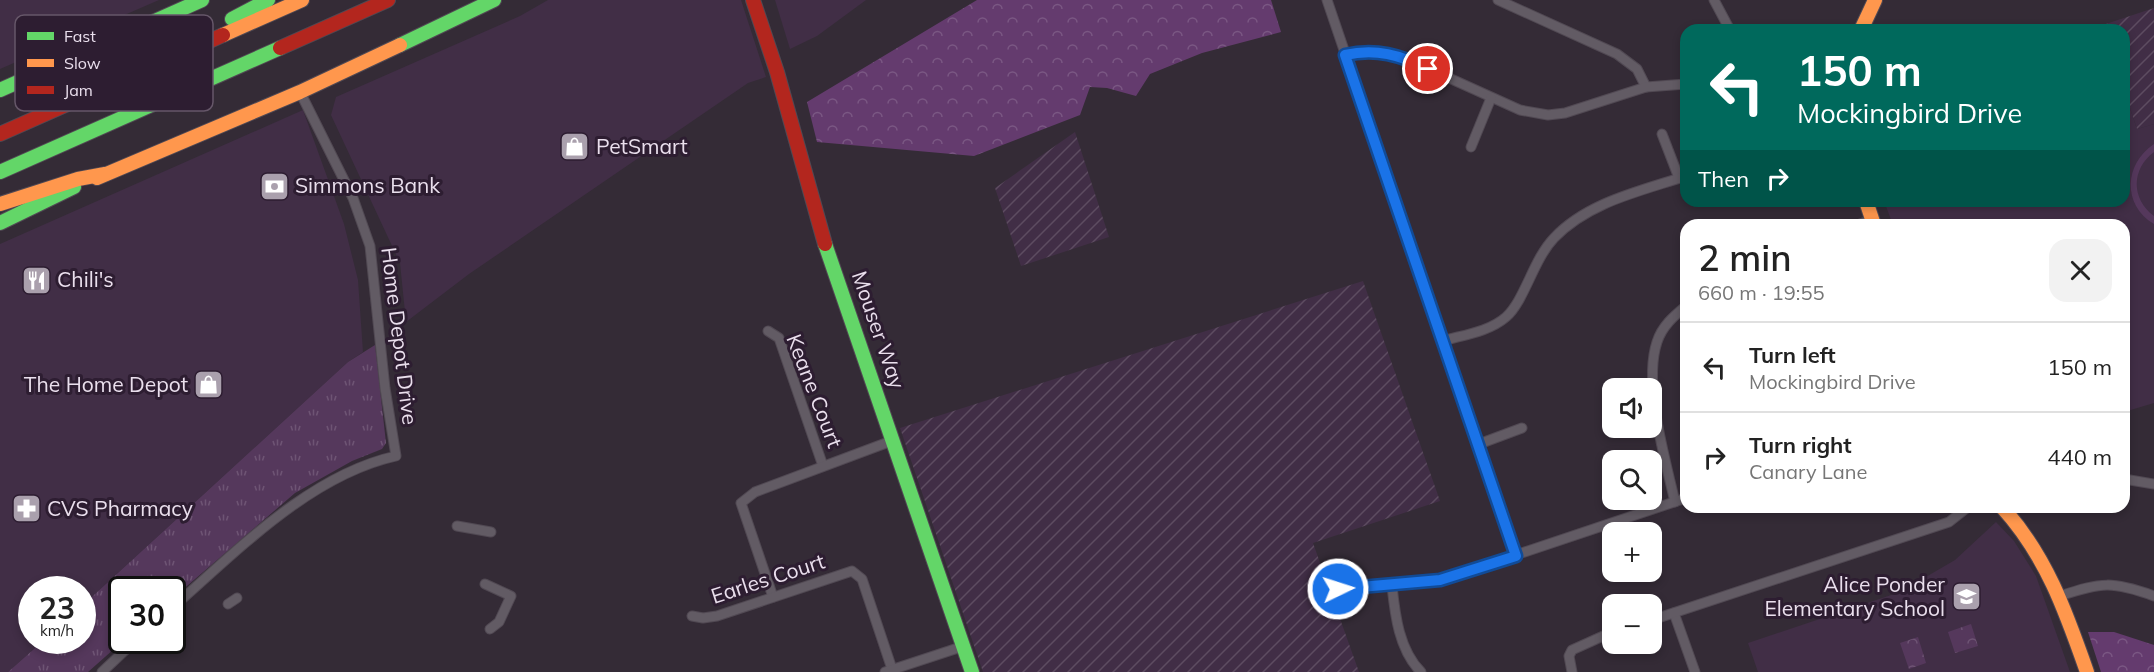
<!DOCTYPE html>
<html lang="en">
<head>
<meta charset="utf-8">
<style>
	:root { --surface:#fff; --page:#f2f2f2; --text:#222; --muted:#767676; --line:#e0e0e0 }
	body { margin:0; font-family:Mulish,sans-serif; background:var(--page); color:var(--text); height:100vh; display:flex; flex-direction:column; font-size:22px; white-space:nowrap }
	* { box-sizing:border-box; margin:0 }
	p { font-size:20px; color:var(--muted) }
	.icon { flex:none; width:33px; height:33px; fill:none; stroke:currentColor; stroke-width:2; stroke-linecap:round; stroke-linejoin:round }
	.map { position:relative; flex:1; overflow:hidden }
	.side { position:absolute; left:1680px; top:219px; width:450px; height:294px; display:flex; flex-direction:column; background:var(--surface); border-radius:18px; box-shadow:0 3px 9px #0003 }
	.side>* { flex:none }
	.guide { position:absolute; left:1680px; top:24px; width:450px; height:183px; border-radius:18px; box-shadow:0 3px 9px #0003; background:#00695c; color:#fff; overflow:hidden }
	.tools { position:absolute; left:1602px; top:378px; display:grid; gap:12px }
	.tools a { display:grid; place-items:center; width:60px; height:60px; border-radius:12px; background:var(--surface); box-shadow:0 3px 9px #0003; font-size:30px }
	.speed { position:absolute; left:18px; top:576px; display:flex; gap:12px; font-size:30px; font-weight:700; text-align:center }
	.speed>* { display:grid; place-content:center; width:78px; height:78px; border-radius:50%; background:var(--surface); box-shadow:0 3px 9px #0003; line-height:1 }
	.speed small { font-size:15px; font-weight:400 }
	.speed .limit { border:3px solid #111; border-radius:9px; background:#fff; color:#111 }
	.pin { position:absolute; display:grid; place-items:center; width:51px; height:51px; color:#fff; margin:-26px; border:3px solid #fff; border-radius:50%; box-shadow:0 2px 6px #0007 }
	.me { position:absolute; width:66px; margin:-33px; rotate:86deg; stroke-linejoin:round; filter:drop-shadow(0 0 4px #0008) }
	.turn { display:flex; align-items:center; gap:21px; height:126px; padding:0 18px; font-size:27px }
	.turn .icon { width:78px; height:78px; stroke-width:2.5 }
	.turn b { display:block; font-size:42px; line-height:51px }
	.then { display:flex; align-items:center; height:57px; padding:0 18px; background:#0003; gap:12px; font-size:22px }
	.round { display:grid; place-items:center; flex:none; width:63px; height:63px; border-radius:18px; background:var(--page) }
	.summary { display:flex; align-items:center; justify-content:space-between; height:102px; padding:0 18px }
	h1 { font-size:36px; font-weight:600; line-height:45px }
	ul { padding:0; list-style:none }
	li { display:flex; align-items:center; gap:18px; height:90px; padding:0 18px; border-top:2px solid var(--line) }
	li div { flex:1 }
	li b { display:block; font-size:22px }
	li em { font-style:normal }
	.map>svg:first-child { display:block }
	.built { fill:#412e46 }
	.industrial { fill:url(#industrial-furrows) }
	.grass { fill:url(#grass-tufts) }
	.forest { fill:url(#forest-crowns) }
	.park { fill:url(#park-crowns) }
	.garden { fill:#55385c }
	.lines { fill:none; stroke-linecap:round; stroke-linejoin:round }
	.street-casing { stroke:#514953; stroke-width:11 }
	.fast-casing { stroke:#514953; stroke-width:16 }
	.slow-casing { stroke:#514953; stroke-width:16 }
	.jam-casing { stroke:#514953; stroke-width:16 }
	.street { stroke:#625b64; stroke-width:9 }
	.fast { stroke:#63d668; stroke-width:14 }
	.slow { stroke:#ff974d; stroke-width:14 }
	.jam { stroke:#b3261e; stroke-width:14 }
	.route-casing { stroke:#114b97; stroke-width:15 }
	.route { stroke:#1a73e8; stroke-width:10 }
	.labels { text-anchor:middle; stroke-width:6; stroke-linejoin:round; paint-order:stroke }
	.poi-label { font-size:21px; fill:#eadfed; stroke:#2d1d31; text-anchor:start }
	.street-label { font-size:21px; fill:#eadfed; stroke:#2d1d31 }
	.key { fill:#2d1d31; stroke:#665769; stroke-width:1.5 }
	.key-label { font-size:16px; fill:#eadfed }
</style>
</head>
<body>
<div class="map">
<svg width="2154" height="672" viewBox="0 0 2154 672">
	<defs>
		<pattern id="industrial-furrows" width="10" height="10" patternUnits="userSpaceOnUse" patternTransform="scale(1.5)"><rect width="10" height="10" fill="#412e46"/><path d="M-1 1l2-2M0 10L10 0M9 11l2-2" fill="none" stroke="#5d4c61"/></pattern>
		<pattern id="grass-tufts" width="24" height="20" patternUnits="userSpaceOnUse" patternTransform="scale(1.5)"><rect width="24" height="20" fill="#55385c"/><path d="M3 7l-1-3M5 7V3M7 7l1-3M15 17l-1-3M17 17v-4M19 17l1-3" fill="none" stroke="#6e5474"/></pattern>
		<pattern id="forest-crowns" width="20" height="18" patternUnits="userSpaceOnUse" patternTransform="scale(1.5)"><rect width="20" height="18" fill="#643b6e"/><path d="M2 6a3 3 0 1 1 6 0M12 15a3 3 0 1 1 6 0" fill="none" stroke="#7a5783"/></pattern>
		<pattern id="park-crowns" width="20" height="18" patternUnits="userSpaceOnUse" patternTransform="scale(1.5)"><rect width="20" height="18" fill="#55385c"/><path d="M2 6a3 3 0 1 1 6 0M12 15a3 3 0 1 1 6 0" fill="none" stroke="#6e5474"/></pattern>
	</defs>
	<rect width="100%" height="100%" fill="#342b36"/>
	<!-- built -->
	<g class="built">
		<path d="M0,0H159L0,69Z"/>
		<path d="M548,0H741L766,77L748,83L469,274L406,322L400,263L331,115L336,97L520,16Z"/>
		<path d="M775,0H866L817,36L790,49Z"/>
		<path d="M2124,90L2137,129L2154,124V403L2124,412V225H1893L1884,201H2124Z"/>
		<path d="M303,110L344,224L358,280L363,352L348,362L83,605L82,590H32V640L43,641L8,672H0V244Z"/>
		<path d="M1996,522L2014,541L2036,576L2070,672H1758L1748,643L1900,592L1955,560Z"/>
	</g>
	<!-- industrial -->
	<g class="industrial">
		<path d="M2154,8V124L2137,129L2124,90V30H2104L2103,25Z"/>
		<path d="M1075,132L1109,237L1021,266L995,188Z"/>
		<path d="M1363,281L1440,501L1313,543L1359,672H983L900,428Z"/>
	</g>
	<!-- grass -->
	<path class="grass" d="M375,345L386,443L382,449L352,461L295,493L173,598L172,590H122L123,641L88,672H8L43,641L82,640L83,605L348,362Z"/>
	<!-- forest -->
	<g class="forest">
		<path d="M977,0H1271L1281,32L1202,53L1150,74L1136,96L1107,88L1090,87L1080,115L974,156L817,142L807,102Z"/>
		<path d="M2088,632H2114L2154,645V672H2101Z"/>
	</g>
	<!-- park -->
	<g class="park">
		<path d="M1971,624L1978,646L1955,653L1948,632Z"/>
		<path d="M1918,637L1926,663L1909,669L1900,643Z"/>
	</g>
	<!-- garden -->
	<path class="garden" d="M2154,144V152C2131,169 2131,199 2154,216V224C2122,205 2124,164 2154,144Z"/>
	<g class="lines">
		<defs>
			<g id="street">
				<path d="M1327,0L1516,556"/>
				<path d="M1498,0L1617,54L1637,69L1646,87"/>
				<path d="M1714,0L1730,30"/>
				<path d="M1345,55C1368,50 1385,52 1407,59L1520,110L1548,115L1565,113L1646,87L1686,84"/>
				<path d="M1662,134L1679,178"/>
				<path d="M1471,147L1491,98"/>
				<path d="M1857,225L1872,220"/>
				<path d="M768,331L779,338L823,466"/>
				<path d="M1442,341C1463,335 1489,332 1506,317C1525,300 1533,260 1554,238C1588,202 1641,191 1686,176"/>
				<path d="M1479,444L1522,428"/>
				<path d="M2124,479L2154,484"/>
				<path d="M1675,502C1665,458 1643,384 1657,342C1662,326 1674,316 1686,306"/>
				<path d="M457,526L491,532"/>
				<path d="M485,584L511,596L499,622L490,629"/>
				<path d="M1392,586C1395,615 1399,650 1421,672"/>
				<path d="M1338,589L1441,580L1686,498"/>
				<path d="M2060,596C2102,582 2112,581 2154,596"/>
				<path d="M773,597L741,503L755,492L894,440"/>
				<path d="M228,604L237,598"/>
				<path d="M172,608C237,551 310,475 396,456L385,388L370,246L353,198L300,92"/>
				<path d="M1674,613L1695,672"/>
				<path d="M692,616L703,618L717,616L852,571L862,579L893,672"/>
				<path d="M1652,620L1949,522L1968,507"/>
				<path d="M102,672L136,640"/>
				<path d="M885,672L964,646"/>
				<path d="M1572,672L1569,656L1572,650L1612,632"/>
			</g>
			<g id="fast">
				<path d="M232,19L268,0"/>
				<path d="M400,45L494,0"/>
				<path d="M0,90L202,0"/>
				<path d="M0,172L280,48"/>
				<path d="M0,223L74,187"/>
				<path d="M825,244L972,672"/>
			</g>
			<g id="slow">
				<path d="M1861,30L1875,0"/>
				<path d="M223,35L302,0"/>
				<path d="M97,178L300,92L400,45"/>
				<path d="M1866,201L1874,225"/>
				<path d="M0,204L78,179L105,174"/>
				<path d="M2002,507C2046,555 2066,612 2087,672"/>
			</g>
			<g id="jam">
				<path d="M753,0L777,72L825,244"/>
				<path d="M280,48L388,0"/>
				<path d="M0,134L223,35"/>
			</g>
		</defs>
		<!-- street casing -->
		<use href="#street" class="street-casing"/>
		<!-- fast casing -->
		<use href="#fast" class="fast-casing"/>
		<!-- slow casing -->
		<use href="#slow" class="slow-casing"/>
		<!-- jam casing -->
		<use href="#jam" class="jam-casing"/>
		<!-- street -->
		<use href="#street" class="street"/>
		<!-- fast -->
		<use href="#fast" class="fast"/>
		<!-- slow -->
		<use href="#slow" class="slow"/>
		<!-- jam -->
		<use href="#jam" class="jam"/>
	</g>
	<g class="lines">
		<defs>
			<path id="route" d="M1338,589L1440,580L1516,556L1345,55C1376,48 1400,55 1428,69"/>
		</defs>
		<!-- route casing -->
		<use href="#route" class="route-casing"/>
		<!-- route -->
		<use href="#route" class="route"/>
	</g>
	<!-- icons -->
	<defs>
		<symbol id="shop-square" viewBox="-11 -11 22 22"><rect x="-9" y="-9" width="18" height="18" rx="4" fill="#aaa0ad" stroke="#2d1d31"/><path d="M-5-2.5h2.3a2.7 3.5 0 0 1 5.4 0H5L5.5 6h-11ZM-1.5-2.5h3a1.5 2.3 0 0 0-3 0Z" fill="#fff"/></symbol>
		<symbol id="bank-square" viewBox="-11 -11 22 22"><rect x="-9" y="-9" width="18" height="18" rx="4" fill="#aaa0ad" stroke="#2d1d31"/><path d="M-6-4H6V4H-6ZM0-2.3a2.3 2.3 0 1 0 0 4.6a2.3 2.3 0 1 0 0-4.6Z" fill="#fff"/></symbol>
		<symbol id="restaurant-square" viewBox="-11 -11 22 22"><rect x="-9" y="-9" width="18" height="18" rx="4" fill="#aaa0ad" stroke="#2d1d31"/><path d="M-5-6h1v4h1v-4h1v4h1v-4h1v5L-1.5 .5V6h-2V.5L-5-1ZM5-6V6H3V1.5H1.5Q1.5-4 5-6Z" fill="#fff"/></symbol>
		<symbol id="pharmacy-square" viewBox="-11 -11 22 22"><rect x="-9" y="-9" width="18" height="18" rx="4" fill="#aaa0ad" stroke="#2d1d31"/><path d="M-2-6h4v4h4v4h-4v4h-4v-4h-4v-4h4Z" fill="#fff"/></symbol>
		<symbol id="school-square" viewBox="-11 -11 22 22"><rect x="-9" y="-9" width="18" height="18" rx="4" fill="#aaa0ad" stroke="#2d1d31"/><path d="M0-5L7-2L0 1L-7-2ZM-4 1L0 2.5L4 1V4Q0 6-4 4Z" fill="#fff"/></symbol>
	</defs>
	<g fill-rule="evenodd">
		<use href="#shop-square" x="558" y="130" width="33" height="33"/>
		<use href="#bank-square" x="258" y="170" width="33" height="33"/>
		<use href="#restaurant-square" x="20" y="264" width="33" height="33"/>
		<use href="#shop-square" x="192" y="368" width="33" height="33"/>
		<use href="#pharmacy-square" x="10" y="492" width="33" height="33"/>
		<use href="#school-square" x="1950" y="580" width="33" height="33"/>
	</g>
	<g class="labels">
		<!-- poi labels -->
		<g class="poi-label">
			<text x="596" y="154">PetSmart</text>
			<text x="295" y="193">Simmons Bank</text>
			<text x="57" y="287">Chili's</text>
			<text x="188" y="392" text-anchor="end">The Home Depot</text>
			<text x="47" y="516">CVS Pharmacy</text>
			<text x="1945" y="592" text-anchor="end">Alice Ponder<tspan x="1945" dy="24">Elementary School</tspan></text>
		</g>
		<!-- street labels -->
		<g class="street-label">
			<text transform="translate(878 330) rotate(71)" y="7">Mouser Way</text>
			<text transform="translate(399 336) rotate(83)" y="7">Home Depot Drive</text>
			<text transform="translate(814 391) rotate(69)" y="7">Keane Court</text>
			<text transform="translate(768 579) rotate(-18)" y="7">Earles Court</text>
		</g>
	</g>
	<!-- legend -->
	<rect x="15" y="15" width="198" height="96" rx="9" class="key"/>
	<rect x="27" y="32" width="27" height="8" fill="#63d668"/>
	<rect x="27" y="59" width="27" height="8" fill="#ff974d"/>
	<rect x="27" y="86" width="27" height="8" fill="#b3261e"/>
	<g class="key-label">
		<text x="64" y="42">Fast</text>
		<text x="64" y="69">Slow</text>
		<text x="64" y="96">Jam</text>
	</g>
</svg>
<div class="tools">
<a><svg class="icon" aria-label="sound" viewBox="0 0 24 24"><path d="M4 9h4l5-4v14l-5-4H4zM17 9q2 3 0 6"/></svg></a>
<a><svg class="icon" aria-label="search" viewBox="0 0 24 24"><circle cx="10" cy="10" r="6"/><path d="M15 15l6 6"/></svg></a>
<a>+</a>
<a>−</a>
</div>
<div class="speed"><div>23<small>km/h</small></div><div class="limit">30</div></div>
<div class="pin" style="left:1428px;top:69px;background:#d93025"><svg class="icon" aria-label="arrive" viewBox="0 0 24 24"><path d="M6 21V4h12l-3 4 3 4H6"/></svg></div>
<svg class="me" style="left:1338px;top:589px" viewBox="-20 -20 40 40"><circle r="17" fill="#1a73e8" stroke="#fff" stroke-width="3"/><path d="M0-11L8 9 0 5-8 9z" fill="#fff"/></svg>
<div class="guide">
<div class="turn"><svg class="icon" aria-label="left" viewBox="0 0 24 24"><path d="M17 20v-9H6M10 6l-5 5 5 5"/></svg><div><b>150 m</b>Mockingbird Drive</div></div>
<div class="then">Then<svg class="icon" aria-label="right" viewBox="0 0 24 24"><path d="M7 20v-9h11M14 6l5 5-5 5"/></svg></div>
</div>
<section class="side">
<div class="summary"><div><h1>2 min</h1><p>660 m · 19:55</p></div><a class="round"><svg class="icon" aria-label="close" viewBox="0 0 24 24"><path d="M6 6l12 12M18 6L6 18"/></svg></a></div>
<ul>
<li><svg class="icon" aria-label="left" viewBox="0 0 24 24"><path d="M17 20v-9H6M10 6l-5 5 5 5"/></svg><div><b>Turn left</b><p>Mockingbird Drive</p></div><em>150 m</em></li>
<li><svg class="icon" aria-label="right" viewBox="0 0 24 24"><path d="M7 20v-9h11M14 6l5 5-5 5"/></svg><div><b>Turn right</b><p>Canary Lane</p></div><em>440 m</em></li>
</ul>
</section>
</div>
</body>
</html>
